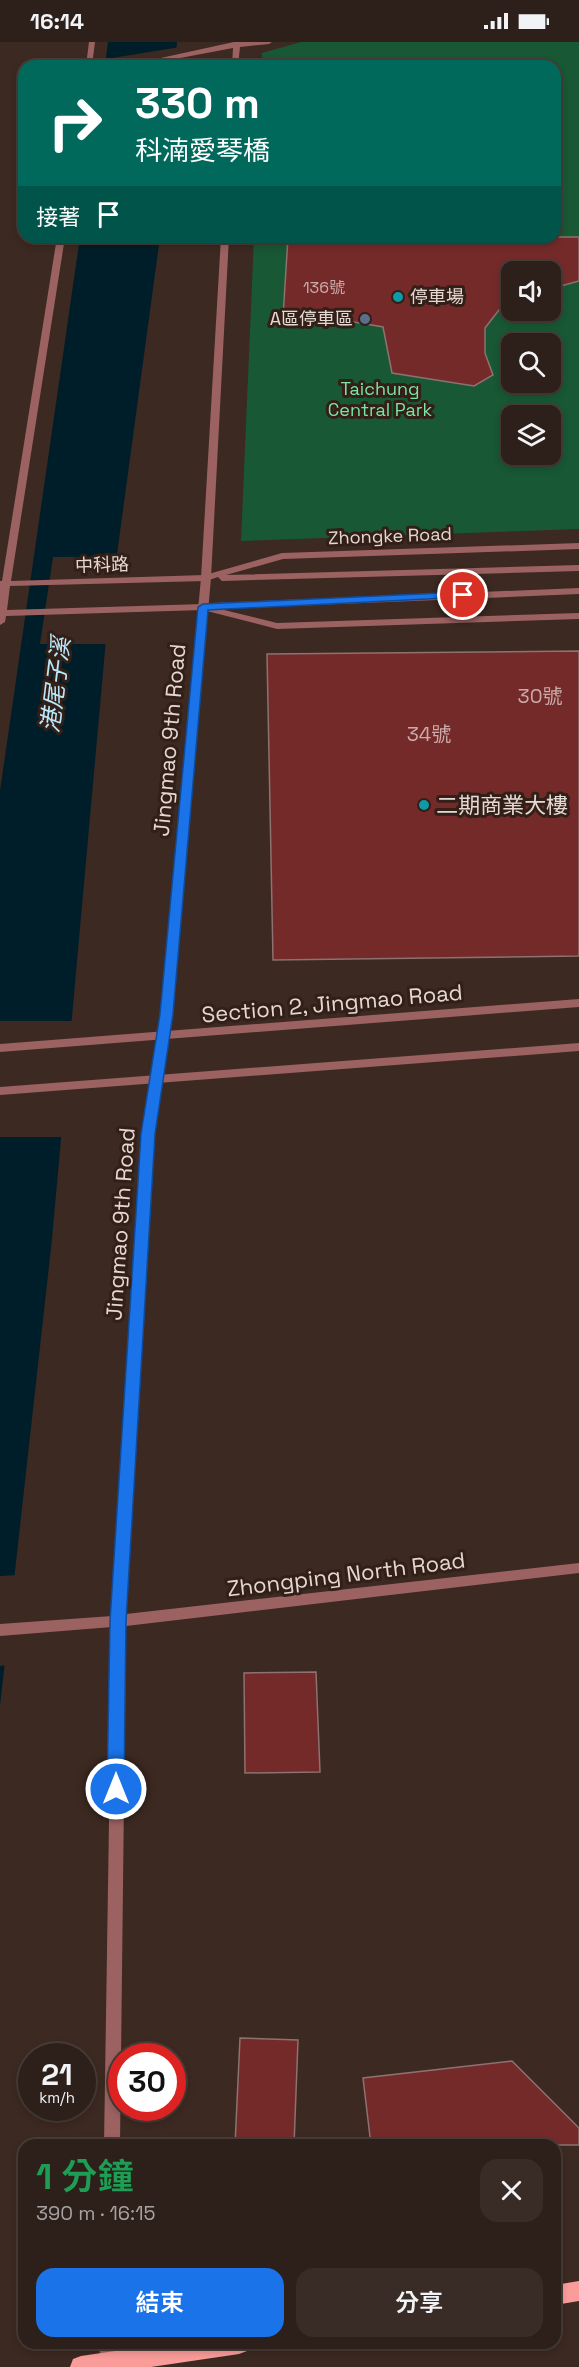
<!DOCTYPE html>
<html lang="zh-TW">
<head>
<meta charset="utf-8">
<style>
	:root { --surface:#2d1f19; --page:#392c26; --text:#f1f3f6; --muted:#a7a2a2; --line:#483d38; --accent:#1a73e8 }
	body { margin:0; font-family:"Space Grotesk","Noto Sans TC",sans-serif; background:var(--page); color:var(--text); height:100vh; display:flex; flex-direction:column; font-size:22px; white-space:nowrap }
	* { box-sizing:border-box; margin:0 }
	p { font-size:20px; color:var(--muted) }
	.icon { flex:none; width:33px; height:33px; fill:none; stroke:currentColor; stroke-width:2; stroke-linecap:round; stroke-linejoin:round }
	.map { position:relative; flex:1; overflow:hidden }
	.drawer { position:absolute; left:18px; top:2097px; width:543px; height:210px; display:flex; flex-direction:column; background:var(--surface); border-radius:18px; box-shadow:0 3px 9px #0003,0 0 0 2px var(--line) }
	.drawer>* { flex:none }
	.guide { position:absolute; left:18px; top:18px; width:543px; height:183px; border-radius:18px; box-shadow:0 3px 9px #0003,0 0 0 2px var(--line); background:#00695c; color:#fff; overflow:hidden }
	.controls { position:absolute; left:501px; top:219px; display:grid; gap:12px }
	.controls a { display:grid; place-items:center; width:60px; height:60px; border-radius:12px; background:var(--surface); box-shadow:0 3px 9px #0003,0 0 0 2px var(--line); font-size:30px }
	.speed { position:absolute; left:18px; top:2001px; display:flex; gap:12px; font-size:30px; font-weight:700; text-align:center }
	.speed>* { display:grid; place-content:center; width:78px; height:78px; border-radius:50%; background:var(--surface); box-shadow:0 3px 9px #0003,0 0 0 2px var(--line); line-height:1 }
	.speed small { font-size:15px; font-weight:400 }
	.speed .limit { border:9px solid #d22; background:#fff; color:#111 }
	.pin { position:absolute; display:grid; place-items:center; width:51px; height:51px; color:#fff; margin:-26px; border:3px solid #fff; border-radius:50%; box-shadow:0 2px 6px #0007 }
	.me { position:absolute; width:66px; margin:-33px; rotate:0deg; stroke-linejoin:round; filter:drop-shadow(0 0 4px #0008) }
	.turn { display:flex; align-items:center; gap:21px; height:126px; padding:0 18px; font-size:27px }
	.turn .icon { width:78px; height:78px; stroke-width:2.5 }
	.turn b { display:block; font-size:42px; line-height:51px }
	.then { display:flex; align-items:center; height:57px; padding:0 18px; background:#0003; gap:12px; font-size:22px }
	.round { display:grid; place-items:center; flex:none; width:63px; height:63px; border-radius:18px; background:var(--page) }
	.overview { display:flex; align-items:center; justify-content:space-between; height:102px; padding:0 18px }
	h1 { font-size:36px; font-weight:600; line-height:45px; color:#1e9e55 }
	.primary-button { display:flex; gap:12px; margin-top:auto; padding:12px 18px }
	.primary-button a { flex:1; height:69px; border-radius:18px; background:var(--accent); color:#fff; font-size:24px; font-weight:600; line-height:69px; text-align:center }
	.primary-button a+a { background:var(--page); color:var(--text) }
	.status { display:flex; justify-content:space-between; align-items:center; height:42px; padding:0 30px; background:var(--surface); direction:ltr }
	.status svg { height:16px; fill:currentColor }
	.map>svg:first-child { display:block }
	.green { fill:#185834; fill-rule:evenodd }
	.water { fill:#001e29 }
	.pier { fill:#3c2921 }
	.building { fill:#752a2a; stroke:#8c7270; stroke-width:1.5 }
	.lines { fill:none; stroke-linecap:round; stroke-linejoin:round }
	.minor { fill:#9b6261; fill-rule:evenodd }
	.tertiary { fill:#9b6261; fill-rule:evenodd }
	.primary { fill:#fa9c9a; fill-rule:evenodd }
	.route { fill:#1a73e8; stroke:#114b97; stroke-width:1.5 }
	.culture-dot { fill:#0f9aa8; stroke:#321f17; stroke-width:2 }
	.service-dot { fill:#5c6f8a; stroke:#321f17; stroke-width:2 }
	.labels { text-anchor:middle; stroke-width:6; stroke-linejoin:round; paint-order:stroke }
	.far-number-label { font-size:16px; fill:#c9aca9 }
	.far-poi-label { font-size:18px; fill:#e5d8d3; stroke:#321f17; text-anchor:start }
	.far-park-label { font-size:18px; fill:#7be5a3; stroke:#321f17 }
	.far-street-label { font-size:18px; fill:#e5d8d3; stroke:#321f17 }
	.number-label { font-size:20px; fill:#c9aca9 }
	.street-label { font-size:22px; fill:#e5d8d3; stroke:#321f17 }
	.poi-label { font-size:22px; fill:#e5d8d3; stroke:#321f17; text-anchor:start }
	.water-label { font-size:24px; font-style:italic; fill:#b9e7fb; stroke:#321f17 }
</style>
</head>
<body>
<div class="status"><b>16:14</b><svg viewBox="0 0 49 12"><path d="M0 12V9h3v3zM5 12V6h3v6zM10 12V3h3v9zM15 12V0h3v12zM26 1h20v11H26zM47 4h2v5h-2z"/></svg></div>
<div class="map">
<svg width="579" height="2325" viewBox="0 0 579 2325">
	<rect width="100%" height="100%" fill="#3c2921"/>
	<!-- green -->
	<path class="green" d="M301,0H579V487L241,499L254,195H555V24H261L262,11ZM512,230H550V268H512ZM512,302H550V340H512ZM512,374H550V412H512Z"/>
	<!-- water -->
	<g class="water">
		<path d="M108,0H177L175,24H105Z"/>
		<path d="M80,195H160L107,586L52,1197L0,1664V749Z"/>
	</g>
	<!-- pier -->
	<g class="pier">
		<path d="M180,5L178,24H112V16Z"/>
		<path d="M53,515H120L109,602H40Z"/>
		<path d="M0,979H75L64,1095H0Z"/>
		<path d="M18,1533L8,1623L0,1624V1534Z"/>
	</g>
	<!-- building -->
	<g class="building">
		<path d="M288,195H579V239L550,247V230H512V263L499,268L485,286V311L493,333L474,344L392,331L383,285L354,280L283,275Z"/>
		<path d="M579,609V914L273,918L267,612Z"/>
		<path d="M316,1630L320,1730L245,1731L244,1631Z"/>
		<path d="M240,1996L298,1998L294,2103H235Z"/>
		<path d="M512,2019L579,2086V2103H371L363,2036Z"/>
	</g>
	<g class="lines">
		<!-- minor -->
		<g class="minor">
			<path d="M234,0H272L269,2L240,5L238,24H232L233,6L138,24H124Z"/>
			<path d="M221,195H229L211,536L172,972L154,1092L126,1572L579,1521V1531L126,1584L120,2103H104L112,1585L0,1594V1582L112,1574L142,1092L160,972L201,536Z"/>
			<path d="M99,2301H117L115,2325H101Z"/>
		</g>
		<!-- tertiary -->
		<g class="tertiary">
			<path d="M89,0H95L92,24H86Z"/>
			<path d="M57,195H65L11,539L205,533L282,511L579,501V507L283,517L226,533L579,523V529L222,539L218,535L206,539L10,544L7,568L203,562L209,564L213,561L579,546V552L220,567L277,581L579,571V577L277,587L203,568L6,574L5,580L0,583V539H2Z"/>
			<path d="M579,957V965L0,1010V1002Z"/>
			<path d="M579,1001V1009L0,1053V1045Z"/>
		</g>
		<!-- primary -->
		<g class="primary">
			<path d="M579,2239V2259L555,2263V2243Z"/>
			<path d="M169,2301H250L247,2309L239,2312L151,2325H70L73,2317L81,2314Z"/>
		</g>
	</g>
	<!-- route -->
	<path class="route" d="M463,550L467,551V555L208,568L173,972L155,1092L126,1579L124,1747L122,1752L116,1754L110,1752L107,1747L110,1579L141,1092L160,972L198,565L203,562Z"/>
	<!-- markers -->
	<g class="culture-dot">
		<circle cx="398" cy="255" r="6"/>
		<circle cx="424" cy="763" r="6"/>
	</g>
	<circle class="service-dot" cx="365" cy="277" r="6"/>
	<g class="labels">
		<!-- far-number labels -->
		<g class="far-number-label">
			<text x="324" y="251">136號</text>
		</g>
		<!-- far-poi labels -->
		<g class="far-poi-label">
			<text x="410" y="261">停車場</text>
			<text x="353" y="283" text-anchor="end">A區停車區</text>
		</g>
		<!-- far-park labels -->
		<g class="far-park-label">
			<text x="380" y="353">Taichung<tspan x="380" dy="21">Central Park</tspan></text>
		</g>
		<!-- far-street labels -->
		<g class="far-street-label">
			<text transform="translate(390 494) rotate(-2)" y="6">Zhongke Road</text>
			<text transform="translate(102 523) rotate(-2)" y="6">中科路</text>
		</g>
		<!-- number labels -->
		<g class="number-label">
			<text x="540" y="661">30號</text>
			<text x="429" y="699">34號</text>
		</g>
		<!-- street labels -->
		<g class="street-label">
			<text transform="translate(169 698) rotate(-85)" y="8">Jingmao 9th Road</text>
			<text transform="translate(332 961) rotate(-5)" y="8">Section 2, Jingmao Road</text>
			<text transform="translate(120 1182) rotate(-86)" y="8">Jingmao 9th Road</text>
			<text transform="translate(346 1532) rotate(-7)" y="8">Zhongping North Road</text>
		</g>
		<!-- poi labels -->
		<g class="poi-label">
			<text x="436" y="771">二期商業大樓</text>
		</g>
		<!-- water labels -->
		<g class="water-label">
			<text transform="translate(56 643) rotate(-83)" y="8">港尾子溪</text>
		</g>
	</g>
</svg>
<div class="controls">
<a><svg class="icon" aria-label="sound" viewBox="0 0 24 24"><path d="M4 9h4l5-4v14l-5-4H4zM17 9q2 3 0 6"/></svg></a>
<a><svg class="icon" aria-label="search" viewBox="0 0 24 24"><circle cx="10" cy="10" r="6"/><path d="M15 15l6 6"/></svg></a>
<a><svg class="icon" aria-label="layers" viewBox="0 0 24 24"><path d="M12 4l9 5-9 5-9-5zM3 14l9 5 9-5"/></svg></a>
</div>
<div class="speed"><div>21<small>km/h</small></div><div class="limit">30</div></div>
<div class="pin" style="left:463px;top:553px;background:#d93025"><svg class="icon" aria-label="arrive" viewBox="0 0 24 24"><path d="M6 21V4h12l-3 4 3 4H6"/></svg></div>
<svg class="me" style="left:116px;top:1747px" viewBox="-20 -20 40 40"><circle r="17" fill="#1a73e8" stroke="#fff" stroke-width="3"/><path d="M0-11L8 9 0 5-8 9z" fill="#fff"/></svg>
<div class="guide">
<div class="turn"><svg class="icon" aria-label="right" viewBox="0 0 24 24"><path d="M7 20v-9h11M14 6l5 5-5 5"/></svg><div><b>330 m</b>科湳愛琴橋</div></div>
<div class="then">接著<svg class="icon" aria-label="arrive" viewBox="0 0 24 24"><path d="M6 21V4h12l-3 4 3 4H6"/></svg></div>
</div>
<section class="drawer">
<div class="overview"><div><h1>1 分鐘</h1><p>390 m · 16:15</p></div><a class="round"><svg class="icon" aria-label="close" viewBox="0 0 24 24"><path d="M6 6l12 12M18 6L6 18"/></svg></a></div>
<div class="primary-button"><a>結束</a><a>分享</a></div>
</section>
</div>
</body>
</html>
